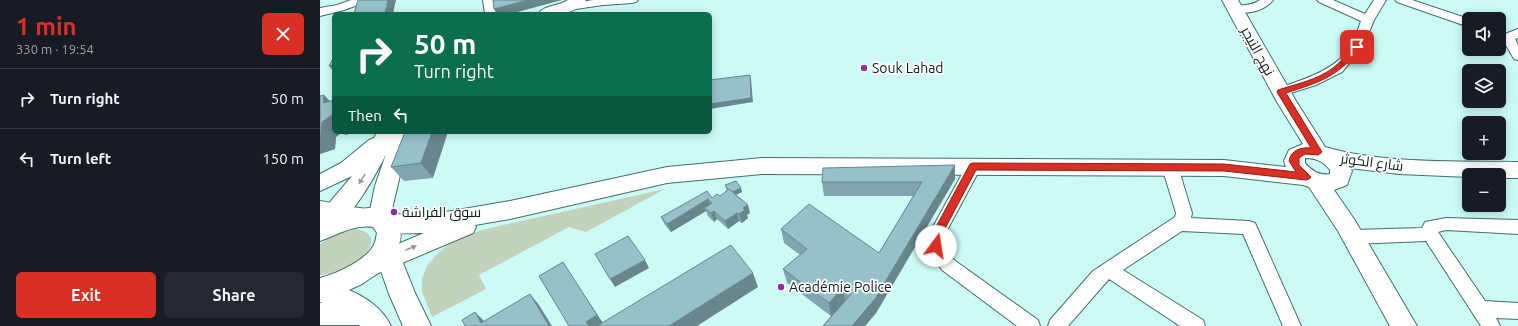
<!DOCTYPE html>
<html lang="en">
<head>
<meta charset="utf-8">
<style>
	:root { --surface:#171b24; --page:#242831; --text:#f1f3f6; --muted:#9ea1a6; --line:#363941; --accent:#d93025 }
	body { margin:0; font-family:Ubuntu,Cairo,sans-serif; background:var(--page); color:var(--text); height:100vh; display:flex; flex-direction:column; font-size:15px; white-space:nowrap }
	* { box-sizing:border-box; margin:0 }
	p { font-size:13px; color:var(--muted) }
	.icon { flex:none; width:22px; height:22px; fill:none; stroke:currentColor; stroke-width:2; stroke-linecap:round; stroke-linejoin:round }
	.map { position:relative; flex:1; overflow:hidden }
	.panel { display:flex; flex-direction:column; background:var(--surface); width:320px }
	.panel>* { flex:none }
	.hud { position:absolute; left:12px; top:12px; width:380px; height:122px; border-radius:6px; box-shadow:0 2px 10px #0003; background:#0b6e4f; color:#fff; overflow:hidden }
	.controls { position:absolute; left:1142px; top:12px; display:grid; gap:8px }
	.controls a { display:grid; place-items:center; width:44px; height:44px; border-radius:6px; background:var(--surface); box-shadow:0 2px 10px #0003; font-size:20px }
	.pin { position:absolute; display:grid; place-items:center; width:34px; height:34px; color:#fff; margin:-17px; border-radius:8px; box-shadow:0 2px 6px #0006 }
	.me { position:absolute; width:44px; margin:-22px; rotate:14deg; stroke-linejoin:round; filter:drop-shadow(0 0 3px #0008) }
	.turn { display:flex; align-items:center; gap:14px; height:84px; padding:0 16px; font-size:18px }
	.turn .icon { width:52px; height:52px; stroke-width:2.5 }
	.turn b { display:block; font-size:28px; line-height:34px }
	.then { display:flex; align-items:center; height:38px; padding:0 16px; background:#0003; gap:8px; font-size:15px }
	.round { display:grid; place-items:center; flex:none; width:42px; height:42px; border-radius:6px; background:var(--page) }
	.head { display:flex; align-items:center; justify-content:space-between; height:68px; padding:0 16px }
	h1 { font-size:24px; font-weight:700; line-height:30px; color:var(--accent) }
	.action { display:flex; gap:8px; margin-top:auto; padding:8px 16px }
	.action a { flex:1; height:46px; border-radius:6px; background:var(--accent); color:#fff; font-size:16px; font-weight:700; line-height:46px; text-align:center }
	.action a+a { background:var(--page); color:var(--text) }
	ul { padding:0; list-style:none }
	li { display:flex; align-items:center; gap:12px; height:60px; padding:0 16px; border-top:1px solid var(--line) }
	li div { flex:1 }
	li b { display:block; font-size:15px }
	li em { font-style:normal }
	main { display:flex; flex:1; min-height:0 }
	.map>svg:first-child { display:block }
	.green { fill:#c2d2bd }
	.lines { fill:none; stroke-linecap:round; stroke-linejoin:round }
	.street-casing { stroke:#436e6b; stroke-width:2 }
	.secondary-casing { stroke:#436e6b; stroke-width:2 }
	.primary-casing { stroke:#436e6b; stroke-width:2 }
	.street { fill:#fff; fill-rule:evenodd }
	.secondary { fill:#fff; fill-rule:evenodd }
	.primary { fill:#fff; fill-rule:evenodd }
	.wall { fill:#81a5ae }
	.shaded-wall { fill:#69868d }
	.building { fill:#96c0ca; stroke:#69868d }
	.oneway { fill:#929a99 }
	.route { fill:#d93025; stroke:#8d1f18 }
	.poi-dot { fill:#89319e; stroke:#fdfdfd; stroke-width:1.5 }
	.labels { text-anchor:middle; stroke-width:3.5; stroke-linejoin:round; paint-order:stroke }
	.street-label { font-size:14px; fill:#0c1e1d; stroke:#fdfdfd }
	.poi-label { font-size:14px; fill:#0c1e1d; stroke:#fdfdfd; text-anchor:start }
</style>
</head>
<body>
<main>
<section class="panel">
<div class="head"><div><h1>1 min</h1><p>330 m · 19:54</p></div><a class="round" style="background:#d93025;color:#fff"><svg class="icon" aria-label="close" viewBox="0 0 24 24"><path d="M6 6l12 12M18 6L6 18"/></svg></a></div>
<ul>
<li><svg class="icon" aria-label="right" viewBox="0 0 24 24"><path d="M7 20v-9h11M14 6l5 5-5 5"/></svg><div><b>Turn right</b></div><em>50 m</em></li>
<li><svg class="icon" aria-label="left" viewBox="0 0 24 24"><path d="M17 20v-9H6M10 6l-5 5 5 5"/></svg><div><b>Turn left</b></div><em>150 m</em></li>
</ul>
<div class="action"><a>Exit</a><a>Share</a></div>
</section>
<div class="map">
<svg width="1198" height="326" viewBox="0 0 1198 326">
	<rect width="100%" height="100%" fill="#ccfbf6"/>
	<!-- green -->
	<g class="green">
		<path d="M345,189L266,232L249,227L159,275L166,289L112,317L102,292V278L107,266L116,255L135,239L165,229Z"/>
		<path d="M36,229C60,233 52,251 38,261C27,269 13,275 0,275V244L16,234Z"/>
	</g>
	<g class="lines">
		<defs>
			<g id="street">
				<path d="M31,0H48L46,2L24,10L0,16V8L17,5Z"/>
				<path d="M163,0H175L177,14H165Z"/>
				<path d="M273,0H318L316,2L312,3L283,5L249,10L245,9L243,7L245,5Z"/>
				<path d="M940,0H953C944,12 925,15 911,11L909,9L911,7C922,4 930,7 940,0Z"/>
				<path d="M997,0H1013L1045,14L1054,0H1066L1054,20L1043,47L1022,72L996,85L961,96L956,95L954,92L956,89C982,80 1018,70 1032,44C1036,37 1038,29 1041,21L999,2Z"/>
				<path d="M1075,0H1092L1149,19V27L1077,2Z"/>
				<path d="M1198,29V38L1195,39L1198,45V60L1194,59L1183,40L1185,34Z"/>
				<path d="M653,161L658,163L661,167L624,236L627,252L634,260L718,320L720,326H697L622,270L611,252L608,236L648,163Z"/>
				<path d="M850,161L855,163L858,167L872,213L871,218L929,221L935,223L981,326H963L923,234L862,231L803,270L883,320L885,326H860L789,279L748,326H728L730,320L773,271L855,217L856,213L842,167L845,163Z"/>
				<path d="M1126,218L1198,220V234L1126,230L1118,232L1165,301L1198,303V319L1176,318L1180,326H1161L1106,241L1033,244L1027,242L1025,237L1027,232L1033,230L1102,228L1105,222Z"/>
			</g>
			<g id="secondary">
				<path d="M248,0H266C255,16 235,14 218,14C224,5 239,6 248,0Z"/>
				<path d="M902,0H918L976,101L1005,147C1063,164 1137,161 1198,162V178H1179V175H1149V177L1079,174L1030,168L1032,171L1027,185L1014,190L1034,219L1097,326H1070L1018,231L989,187L983,185L904,176L442,174L347,183L190,219L155,225L156,227L153,233L54,275L45,272L42,265L45,258L104,233C86,233 57,237 48,220L55,186L66,154C55,177 25,230 0,238V214L32,176L0,191V174L21,163L49,140L54,138L57,132H95L80,175L71,214L108,215L190,201L347,167L442,158L904,160L966,167L964,161L969,150L983,144L957,102ZM985,158C996,158 1003,161 1010,170V174C999,176 991,170 985,163Z"/>
				<path d="M21,302L50,306L59,309L63,317L59,325H0V303Z"/>
			</g>
			<path id="primary" d="M0,201C13,203 27,207 40,208C43,209 47,208 50,208C63,208 75,214 79,227C82,235 81,241 77,248L95,293L111,326H83L69,294L61,271L42,284L29,290C47,298 62,308 71,326H40L22,312L0,302V278C16,274 50,259 55,242C56,240 56,236 57,233L53,227C34,224 17,235 0,241V220L2,219H0Z"/>
		</defs>
		<!-- street casing -->
		<use href="#street" class="street-casing"/>
		<!-- secondary casing -->
		<use href="#secondary" class="secondary-casing"/>
		<!-- primary casing -->
		<use href="#primary" class="primary-casing"/>
		<!-- street -->
		<use href="#street" class="street"/>
		<!-- secondary -->
		<use href="#secondary" class="secondary"/>
		<!-- primary -->
		<use href="#primary" class="primary"/>
	</g>
	<!-- wall -->
	<g class="wall">
		<path d="M4,95L10,101L14,132H33L26,135L21,133L16,137L15,149L0,154V96Z"/>
		<path d="M85,132L113,178L84,181L71,167Z"/>
		<path d="M635,179L556,313L545,326H503L511,316L467,283L463,269L480,255L464,243L461,229L559,253L593,196H504L502,182Z"/>
		<path d="M405,185L422,192L416,195L430,213L427,215L428,218L422,223L419,221L408,229L397,219L394,222L388,216L386,211L351,232L345,225L341,217L392,198L400,196L407,191Z"/>
	</g>
	<!-- shaded-wall -->
	<g class="shaded-wall">
		<path d="M68,0H76L73,14H65Z"/>
		<path d="M208,0H242L190,14H177L174,9Z"/>
		<path d="M14,65V72L9,66Z"/>
		<path d="M430,75L431,79L433,102L390,109V104Z"/>
		<path d="M4,95L14,106V132H21V133L16,137L15,149L0,154V135L2,122Z"/>
		<path d="M24,132H33L26,135Z"/>
		<path d="M112,132H128L113,178L101,163Z"/>
		<path d="M635,165V179L556,313L545,326H532Z"/>
		<path d="M421,188L422,192L411,197L409,193Z"/>
		<path d="M388,199L392,208H384L386,211L351,232L347,224Z"/>
		<path d="M428,205L430,213L427,215L428,218L422,223L419,214L423,208Z"/>
		<path d="M394,211L397,219L394,222L391,213Z"/>
		<path d="M417,213L419,221L408,229L405,221Z"/>
		<path d="M325,260L329,268L295,287L290,279Z"/>
		<path d="M243,262L250,274L285,326H269L266,322Z"/>
		<path d="M433,273L438,287L377,326H349Z"/>
		<path d="M523,287L525,301L511,316L509,303Z"/>
		<path d="M210,294L219,305L232,326H229Z"/>
		<path d="M155,312L166,323H161Z"/>
	</g>
	<!-- building -->
	<g class="building">
		<path d="M38,0H68L65,14H34Z"/>
		<path d="M173,0H208L174,9Z"/>
		<path d="M14,57V65L9,66Z"/>
		<path d="M430,75L431,98L390,104V80Z"/>
		<path d="M4,95L3,103L14,100V114L2,122L1,135H0V96Z"/>
		<path d="M85,132H112L101,163L71,167Z"/>
		<path d="M635,165L555,299L532,326H503L532,293L523,287L509,303L463,269L487,249L461,229L489,204L559,253L602,182H502L503,168Z"/>
		<path d="M416,181L421,188L412,192L409,189L408,190L405,185Z"/>
		<path d="M409,189L428,205L423,208L425,210L419,214L417,213L405,221L394,211L391,213L384,208L392,203L388,199L347,224L341,217L387,191L392,198L397,194L400,196Z"/>
		<path d="M308,236L325,260L290,279L275,254Z"/>
		<path d="M411,245L433,273L349,326H277Z"/>
		<path d="M243,262L277,315L266,322L269,326H249L219,276Z"/>
		<path d="M210,294L229,326H145L142,320L155,312L161,323Z"/>
	</g>
	<!-- one-way arrows -->
	<defs><path id="oneway-solid" d="M-6-.8H1V-3.2L6.5 0L1 3.2V.8H-6Z"/></defs>
	<g class="oneway">
		<use href="#oneway-solid" transform="translate(42 179) rotate(122)"/>
		<use href="#oneway-solid" transform="translate(91 248) rotate(-23)"/>
	</g>
	<!-- route -->
	<path class="route" d="M1037,44L1041,47C1018,77 1000,82 966,93L1002,152L998,155L985,154L979,158V165L991,177L989,179L986,180L904,171L656,170L621,236L620,249L616,250L613,249L611,236L650,164L653,163L904,164L976,172L969,161C971,150 981,147 991,148L957,92L958,90C976,84 997,80 1013,68C1021,62 1028,53 1035,45Z"/>
	<!-- markers -->
	<g class="poi-dot">
		<circle cx="544" cy="68" r="4"/>
		<circle cx="74" cy="212" r="4"/>
		<circle cx="461" cy="287" r="4"/>
	</g>
	<g class="labels">
		<!-- street labels -->
		<g class="street-label">
			<text transform="translate(938 51) rotate(61)" y="5">نهج النيجر</text>
			<text transform="translate(1052 162) rotate(7)" y="5">شارع الكوثر</text>
		</g>
		<!-- poi labels -->
		<g class="poi-label">
			<text x="552" y="73">Souk Lahad</text>
			<text x="82" y="217">سوق الفراشة</text>
			<text x="469" y="292">Académie Police</text>
		</g>
	</g>
</svg>
<div class="controls">
<a><svg class="icon" aria-label="sound" viewBox="0 0 24 24"><path d="M4 9h4l5-4v14l-5-4H4zM17 9q2 3 0 6"/></svg></a>
<a><svg class="icon" aria-label="layers" viewBox="0 0 24 24"><path d="M12 4l9 5-9 5-9-5zM3 14l9 5 9-5"/></svg></a>
<a>+</a>
<a>−</a>
</div>
<div class="pin" style="left:1037px;top:47px;background:#d93025"><svg class="icon" aria-label="arrive" viewBox="0 0 24 24"><path d="M6 21V4h12l-3 4 3 4H6"/></svg></div>
<svg class="me" style="left:616px;top:246px" viewBox="-20 -20 40 40"><circle r="19" fill="#fff"/><path d="M0-13L10 11 0 6-10 11z" fill="#d93025"/></svg>
<div class="hud">
<div class="turn"><svg class="icon" aria-label="right" viewBox="0 0 24 24"><path d="M7 20v-9h11M14 6l5 5-5 5"/></svg><div><b>50 m</b>Turn right</div></div>
<div class="then">Then<svg class="icon" aria-label="left" viewBox="0 0 24 24"><path d="M17 20v-9H6M10 6l-5 5 5 5"/></svg></div>
</div>
</div>
</main>
</body>
</html>
